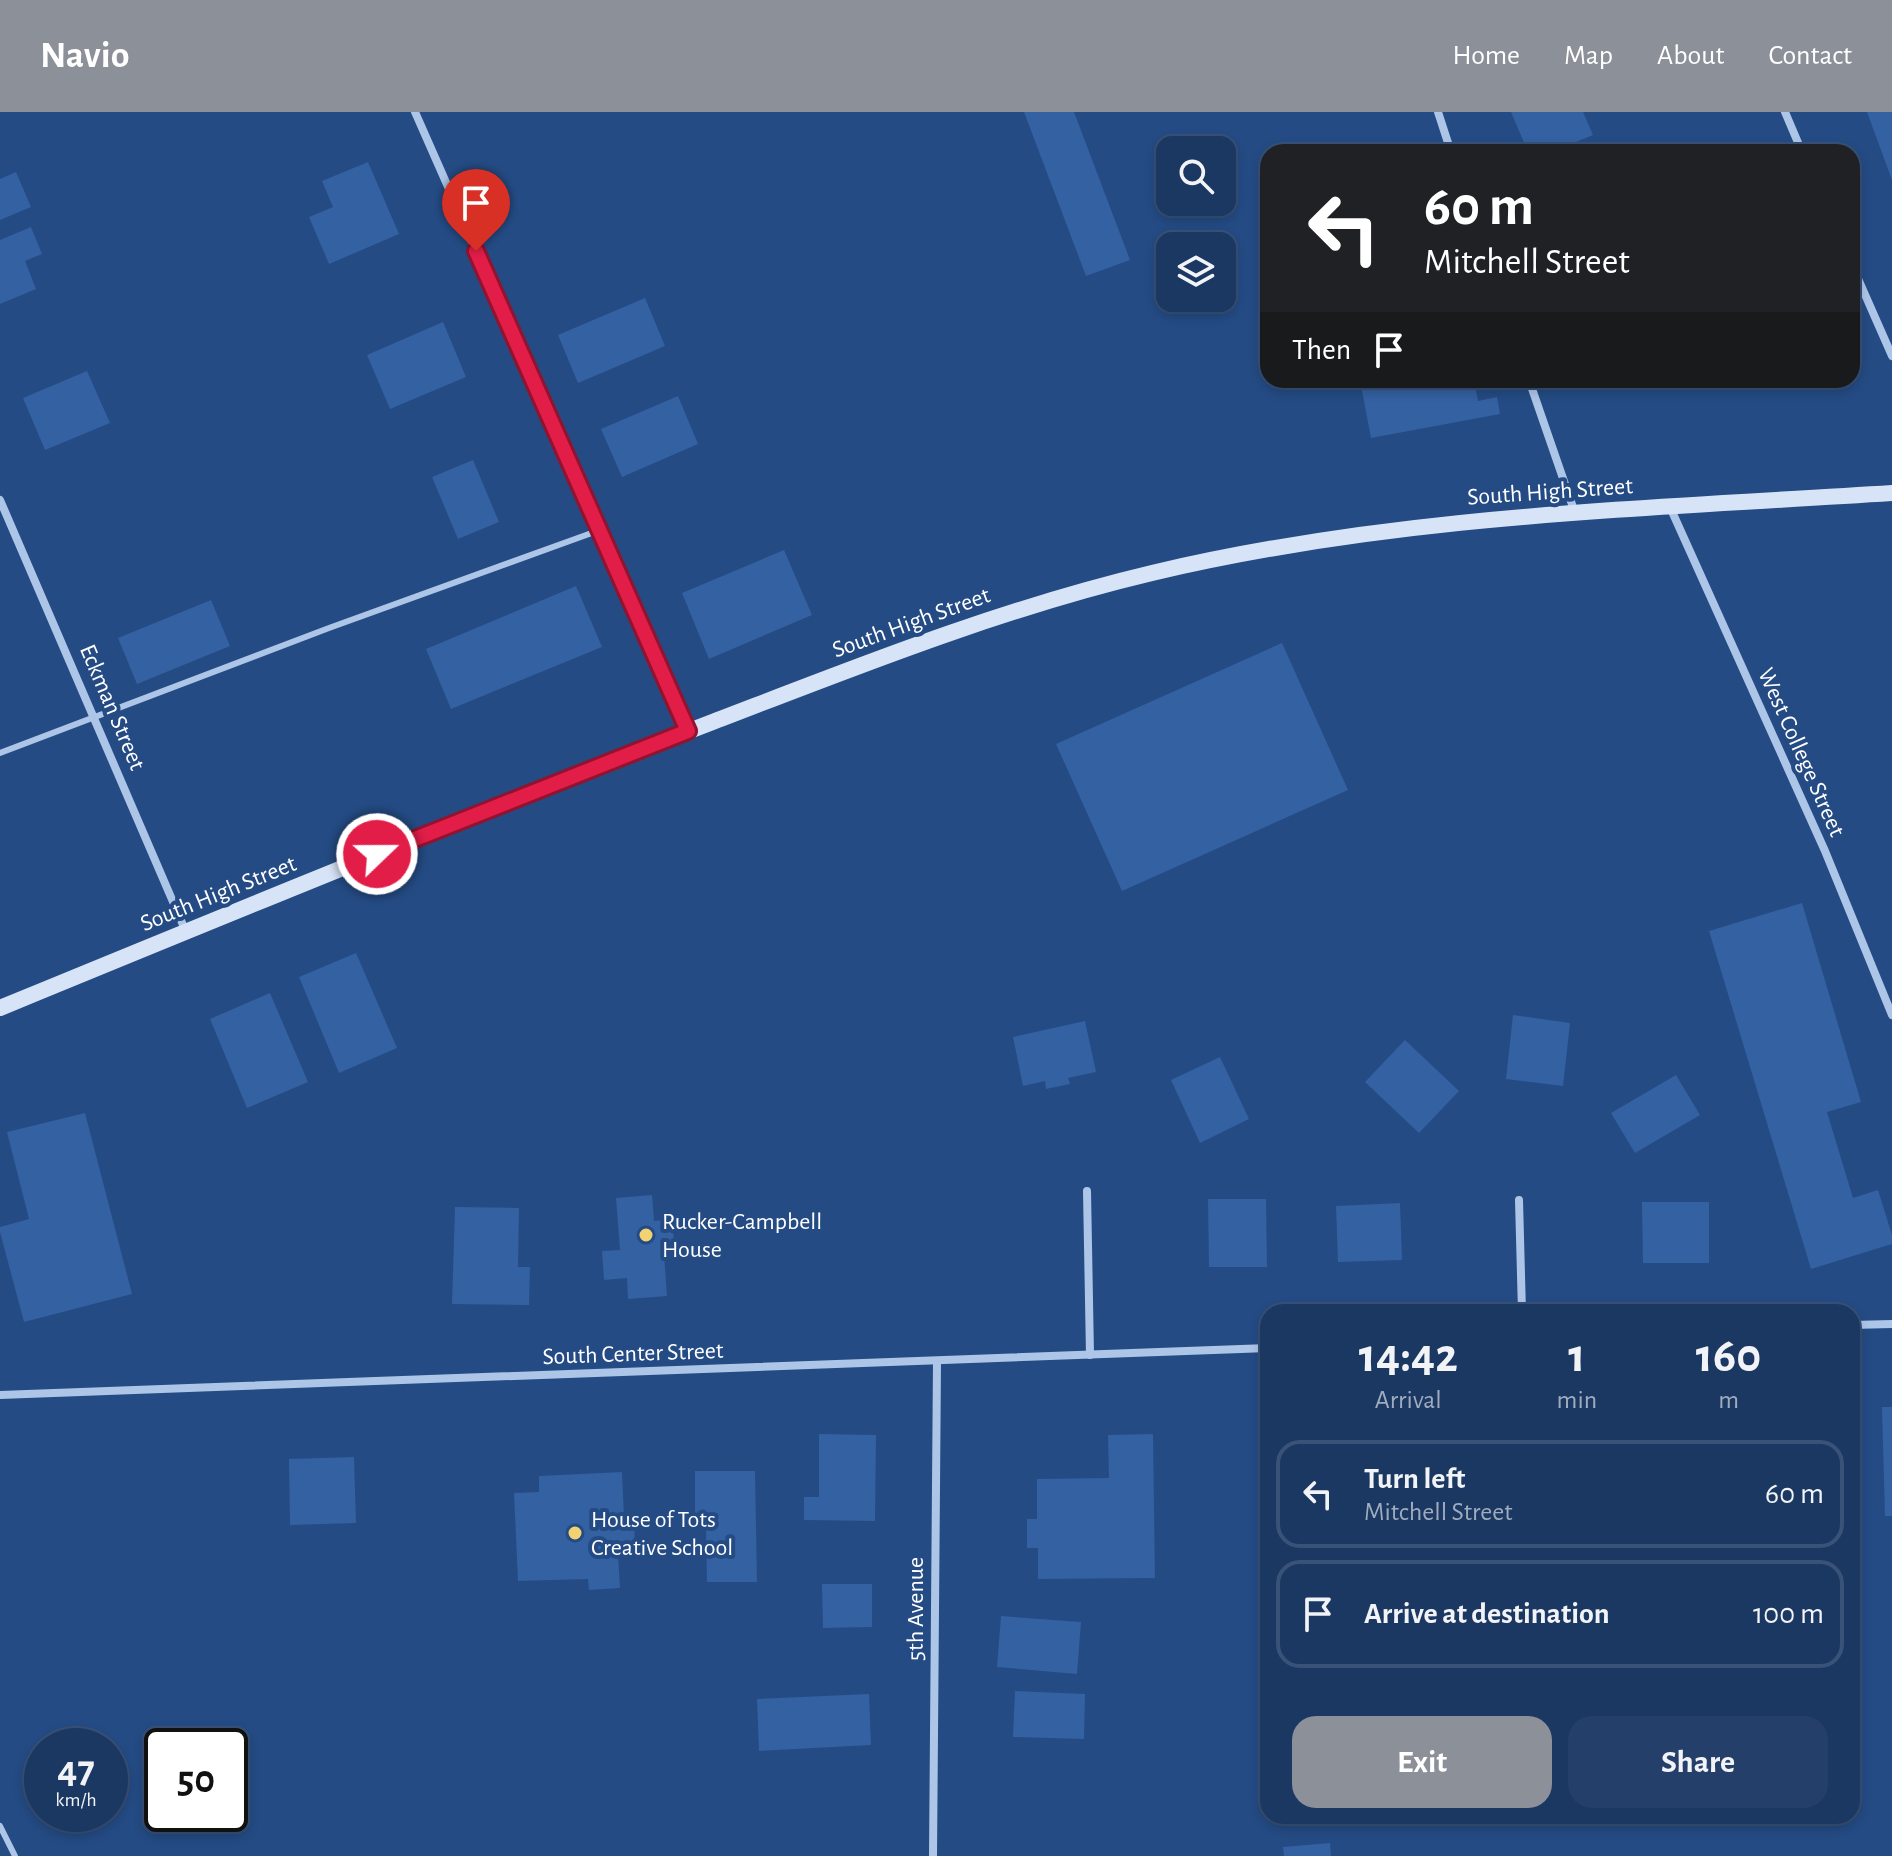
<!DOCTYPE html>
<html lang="en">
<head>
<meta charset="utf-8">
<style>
	:root { --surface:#1b3863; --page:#243f69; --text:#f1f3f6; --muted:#a0acbe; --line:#395278; --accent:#8c9099 }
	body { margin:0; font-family:"Alegreya Sans",sans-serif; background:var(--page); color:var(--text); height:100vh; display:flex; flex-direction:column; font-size:30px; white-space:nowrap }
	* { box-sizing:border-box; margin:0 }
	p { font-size:26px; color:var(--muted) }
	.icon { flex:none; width:44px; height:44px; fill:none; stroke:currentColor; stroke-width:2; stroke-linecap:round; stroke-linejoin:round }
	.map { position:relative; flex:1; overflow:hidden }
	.drawer { position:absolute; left:1260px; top:1192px; width:600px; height:520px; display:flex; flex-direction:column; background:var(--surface); border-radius:24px; box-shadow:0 4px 12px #0003,0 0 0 2px var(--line) }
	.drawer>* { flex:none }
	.banner { position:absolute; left:1260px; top:32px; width:600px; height:244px; border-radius:24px; box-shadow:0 4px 12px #0003,0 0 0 2px var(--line); background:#202124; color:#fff; overflow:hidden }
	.controls { position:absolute; left:1156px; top:24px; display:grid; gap:16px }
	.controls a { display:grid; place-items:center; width:80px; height:80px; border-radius:16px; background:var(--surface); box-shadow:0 4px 12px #0003,0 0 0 2px var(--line); font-size:40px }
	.speed { position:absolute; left:24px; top:1616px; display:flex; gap:16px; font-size:40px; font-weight:700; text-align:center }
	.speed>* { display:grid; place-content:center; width:104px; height:104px; border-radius:50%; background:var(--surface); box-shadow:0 4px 12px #0003,0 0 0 2px var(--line); line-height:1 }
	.speed small { font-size:20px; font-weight:400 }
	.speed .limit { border:4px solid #111; border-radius:12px; background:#fff; color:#111 }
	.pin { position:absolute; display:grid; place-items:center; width:68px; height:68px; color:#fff; margin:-82px -34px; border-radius:50% 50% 50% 0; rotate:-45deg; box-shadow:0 0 8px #0007 }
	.pin .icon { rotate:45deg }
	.me { position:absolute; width:88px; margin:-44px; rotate:68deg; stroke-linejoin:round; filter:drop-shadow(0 0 6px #0008) }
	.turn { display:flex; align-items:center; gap:28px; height:168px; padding:0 32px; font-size:36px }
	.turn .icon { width:104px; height:104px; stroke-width:2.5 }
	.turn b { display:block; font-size:56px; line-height:68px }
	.then { display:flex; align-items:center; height:76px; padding:0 32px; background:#0003; gap:16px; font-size:30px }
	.eta { display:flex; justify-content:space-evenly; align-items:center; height:136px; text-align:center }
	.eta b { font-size:48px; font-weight:600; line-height:56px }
	.button { display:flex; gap:16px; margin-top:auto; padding:16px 32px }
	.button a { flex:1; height:92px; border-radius:24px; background:var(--accent); color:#fff; font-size:32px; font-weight:600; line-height:92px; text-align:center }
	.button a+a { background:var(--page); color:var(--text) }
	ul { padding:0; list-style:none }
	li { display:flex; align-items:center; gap:24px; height:108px; margin:0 16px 12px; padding:0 16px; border:4px solid var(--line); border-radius:24px }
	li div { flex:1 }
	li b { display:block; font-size:30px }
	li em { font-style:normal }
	header { display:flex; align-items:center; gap:48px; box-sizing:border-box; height:112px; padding:0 40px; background:var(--accent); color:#fff }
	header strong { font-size:38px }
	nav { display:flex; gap:44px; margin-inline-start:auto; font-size:28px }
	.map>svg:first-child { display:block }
	.building { fill:#3461a1 }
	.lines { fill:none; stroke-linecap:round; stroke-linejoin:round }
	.service { stroke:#adc6e8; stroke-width:6 }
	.minor { stroke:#adc6e8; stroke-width:8 }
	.secondary { stroke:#d7e4f7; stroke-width:16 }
	.route-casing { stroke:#92132f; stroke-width:20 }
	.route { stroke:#e11d48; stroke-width:14 }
	.poi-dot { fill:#f3d271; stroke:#244b84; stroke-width:3 }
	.labels { text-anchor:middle; stroke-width:8; stroke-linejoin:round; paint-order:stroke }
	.street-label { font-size:24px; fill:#fff; stroke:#244b84 }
	.poi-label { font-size:24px; fill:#fff; stroke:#244b84; text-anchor:start }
</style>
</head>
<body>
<header>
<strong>Navio</strong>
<nav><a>Home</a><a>Map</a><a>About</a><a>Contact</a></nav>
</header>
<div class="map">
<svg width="1892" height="1744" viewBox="0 0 1892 1744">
	<rect width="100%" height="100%" fill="#244b84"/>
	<!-- building -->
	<g class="building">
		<path d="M1024,0H1074L1130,148L1086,164Z"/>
		<path d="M1511,0H1583L1593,23L1552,40H1528Z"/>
		<path d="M1867,0H1892V68Z"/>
		<path d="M368,50L399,122L329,152L309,105L333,95L322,69Z"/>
		<path d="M16,60L31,95L0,108V67Z"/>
		<path d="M31,115L42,142L25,149L36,177L0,192V128Z"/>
		<path d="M645,186L665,234L578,271L558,223Z"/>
		<path d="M443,210L466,265L390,297L367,243Z"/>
		<path d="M87,259L110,311L45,338L23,286Z"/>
		<path d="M1360,268H1474L1478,289L1497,285L1500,302L1371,326Z"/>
		<path d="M678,284L698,332L622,365L601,317Z"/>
		<path d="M473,348L499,410L458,427L432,365Z"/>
		<path d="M784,438L812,503L709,547L682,481Z"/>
		<path d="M576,474L602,535L451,597L426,537Z"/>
		<path d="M211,488L230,534L137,572L118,526Z"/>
		<path d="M1282,531L1348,678L1122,779L1056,632Z"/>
		<path d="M1802,791L1861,990L1827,1000L1853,1086L1878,1078L1892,1123V1132L1811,1157L1709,819Z"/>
		<path d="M356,841L397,936L339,961L299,865Z"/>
		<path d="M270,881L308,970L247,996L210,907Z"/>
		<path d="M1513,903L1570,911L1563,974L1506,967Z"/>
		<path d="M1085,909L1096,960L1068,966L1070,972L1046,977L1045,969L1023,974L1013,925Z"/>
		<path d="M1405,928L1459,979L1419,1021L1365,970Z"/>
		<path d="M1220,945L1249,1007L1200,1031L1171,968Z"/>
		<path d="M1676,963L1700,1003L1635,1041L1611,1001Z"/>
		<path d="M85,1001L132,1182L24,1210L0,1120V1115L29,1107L7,1020Z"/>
		<path d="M652,1083L654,1109L672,1107L675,1141L664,1142L667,1184L628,1187L627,1166L604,1168L602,1139L620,1138L616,1086Z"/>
		<path d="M1208,1087H1266L1267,1155H1209Z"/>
		<path d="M1642,1090H1709V1151H1643Z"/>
		<path d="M1400,1091L1402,1148L1338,1150L1336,1094Z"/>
		<path d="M455,1095L519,1096L518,1155H530L529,1193L452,1192Z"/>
		<path d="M1882,1295H1892V1404H1885Z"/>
		<path d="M819,1322L876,1323L875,1409L804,1408V1385H819Z"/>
		<path d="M1153,1322L1155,1466L1038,1467V1436H1027V1407H1037V1367L1109,1366L1108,1323Z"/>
		<path d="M354,1345L356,1411L290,1413L289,1347Z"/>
		<path d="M695,1359H755L757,1470H707L706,1414H695Z"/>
		<path d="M622,1360L624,1405H634L635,1436H627V1443H618L620,1476L589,1478L588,1467L518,1469L514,1381L539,1380V1364Z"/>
		<path d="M822,1472H872V1515L823,1516Z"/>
		<path d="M1001,1504L1081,1510L1077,1562L997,1555Z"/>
		<path d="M1015,1579L1085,1582L1084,1627L1013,1625Z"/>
		<path d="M869,1582L871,1633L759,1639L757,1587Z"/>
		<path d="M1330,1731L1331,1744H1284L1283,1735Z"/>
	</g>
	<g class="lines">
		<!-- service -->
		<g class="service">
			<path d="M0,641L329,516L600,418"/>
			<path d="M0,1714L15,1744"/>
		</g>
		<!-- minor -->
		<g class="minor">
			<path d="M415,0L688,619"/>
			<path d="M1438,0L1451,40"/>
			<path d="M1785,0L1802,40"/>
			<path d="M1852,153L1892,244"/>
			<path d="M1529,268L1575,401"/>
			<path d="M0,388L186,820"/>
			<path d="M1670,395L1825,739L1892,903"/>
			<path d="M1087,1079L1090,1243"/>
			<path d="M1519,1088L1522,1200"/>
			<path d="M1852,1213L1892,1212"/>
			<path d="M0,1283L1268,1236"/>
			<path d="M933,1744L937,1251"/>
		</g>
		<!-- secondary -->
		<path class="secondary" d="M0,896C236,799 472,702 710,611C856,555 1000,497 1152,461C1395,403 1644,397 1892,381"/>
	</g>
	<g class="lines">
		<defs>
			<path id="route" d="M377,742L688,619L476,139"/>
		</defs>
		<!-- route casing -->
		<use href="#route" class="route-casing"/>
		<!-- route -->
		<use href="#route" class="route"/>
	</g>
	<!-- markers -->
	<g class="poi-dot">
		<circle cx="646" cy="1123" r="8"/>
		<circle cx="575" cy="1421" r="8"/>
	</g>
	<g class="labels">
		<!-- street labels -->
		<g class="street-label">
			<text transform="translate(1550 379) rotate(-4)" y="8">South High Street</text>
			<text transform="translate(911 510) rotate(-20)" y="8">South High Street</text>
			<text transform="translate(113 595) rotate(67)" y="8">Eckman Street</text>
			<text transform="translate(1802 640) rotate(66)" y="8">West College Street</text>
			<text transform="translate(218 781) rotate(-22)" y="8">South High Street</text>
			<text transform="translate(633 1241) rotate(-2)" y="8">South Center Street</text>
			<text transform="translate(915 1497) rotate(-90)" y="8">5th Avenue</text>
		</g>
		<!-- poi labels -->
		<g class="poi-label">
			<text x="662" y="1117">Rucker-Campbell<tspan x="662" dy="28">House</tspan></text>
			<text x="591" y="1415">House of Tots<tspan x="591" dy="28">Creative School</tspan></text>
		</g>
	</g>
</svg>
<div class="controls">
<a><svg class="icon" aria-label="search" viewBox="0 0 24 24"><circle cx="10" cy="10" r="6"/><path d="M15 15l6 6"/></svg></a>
<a><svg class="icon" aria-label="layers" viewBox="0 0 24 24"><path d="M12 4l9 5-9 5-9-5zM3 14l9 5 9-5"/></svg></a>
</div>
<div class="speed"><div>47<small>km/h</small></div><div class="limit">50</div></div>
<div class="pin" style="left:476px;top:139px;background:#d93025"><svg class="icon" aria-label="arrive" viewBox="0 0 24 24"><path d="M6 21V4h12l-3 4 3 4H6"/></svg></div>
<svg class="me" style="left:377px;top:742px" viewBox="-20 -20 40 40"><circle r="17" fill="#e11d48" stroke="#fff" stroke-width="3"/><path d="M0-11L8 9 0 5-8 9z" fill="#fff"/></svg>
<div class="banner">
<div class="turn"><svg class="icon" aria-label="left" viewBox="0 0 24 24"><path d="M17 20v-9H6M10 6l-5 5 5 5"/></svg><div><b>60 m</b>Mitchell Street</div></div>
<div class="then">Then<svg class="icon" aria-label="arrive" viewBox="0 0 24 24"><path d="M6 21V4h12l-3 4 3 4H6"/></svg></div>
</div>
<section class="drawer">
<div class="eta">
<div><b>14:42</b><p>Arrival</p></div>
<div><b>1</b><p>min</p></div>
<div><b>160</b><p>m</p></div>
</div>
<ul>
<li><svg class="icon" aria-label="left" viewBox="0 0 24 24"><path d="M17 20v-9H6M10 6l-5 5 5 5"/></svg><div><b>Turn left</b><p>Mitchell Street</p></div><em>60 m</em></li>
<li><svg class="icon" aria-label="arrive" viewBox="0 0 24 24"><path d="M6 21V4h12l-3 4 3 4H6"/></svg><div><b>Arrive at destination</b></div><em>100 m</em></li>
</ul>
<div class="button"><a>Exit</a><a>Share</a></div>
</section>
</div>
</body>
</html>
